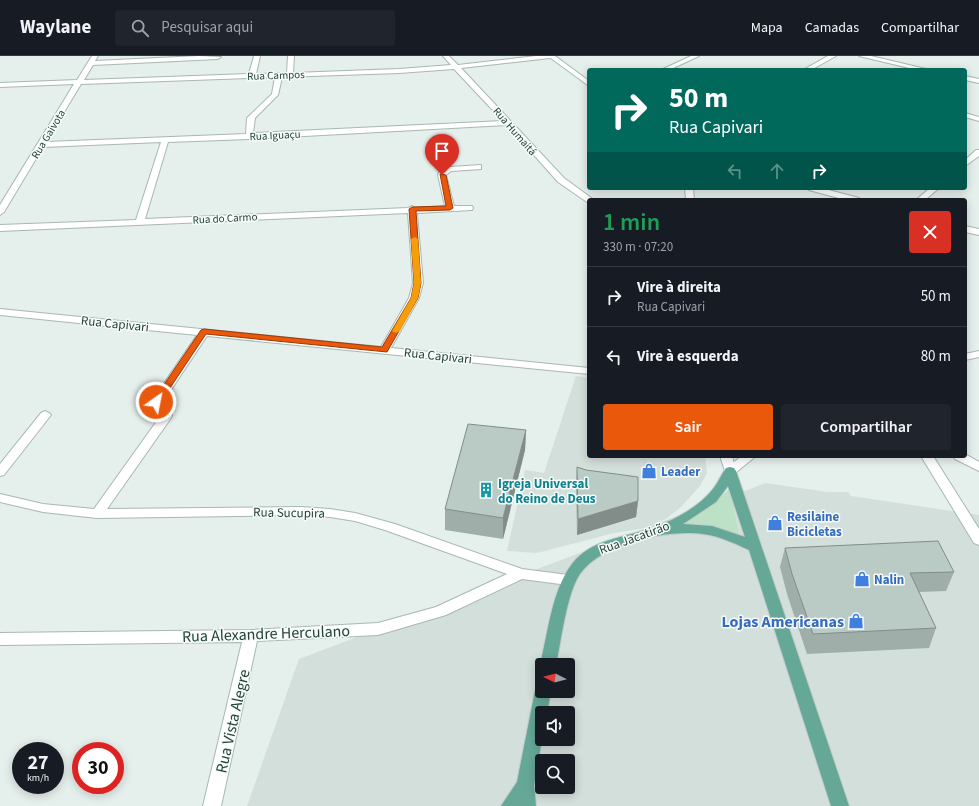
<!DOCTYPE html>
<html lang="pt">
<head>
<meta charset="utf-8">
<style>
	:root { --surface:#171b24; --page:#20242c; --text:#f1f3f6; --muted:#9ea1a6; --line:#363941; --accent:#ea580c }
	body { margin:0; font-family:"Source Sans 3",sans-serif; background:var(--page); color:var(--text); height:100vh; display:flex; flex-direction:column; font-size:15px; white-space:nowrap }
	* { box-sizing:border-box; margin:0 }
	p { font-size:13px; color:var(--muted) }
	.icon { flex:none; width:22px; height:22px; fill:none; stroke:currentColor; stroke-width:2; stroke-linecap:round; stroke-linejoin:round }
	.map { position:relative; flex:1; overflow:hidden }
	.sheet { position:absolute; left:587px; top:142px; width:380px; height:260px; display:flex; flex-direction:column; background:var(--surface); border-radius:4px; box-shadow:0 2px 10px #0003 }
	.sheet>* { flex:none }
	.hud { position:absolute; left:587px; top:12px; width:380px; height:122px; border-radius:4px; box-shadow:0 2px 10px #0003; background:#00695c; color:#fff; overflow:hidden }
	.needle { width:26px; rotate:276deg }
	.tools { position:absolute; left:535px; top:602px; display:grid; gap:8px }
	.tools a { display:grid; place-items:center; width:40px; height:40px; border-radius:4px; background:var(--surface); box-shadow:0 2px 10px #0003; font-size:20px }
	.speed { position:absolute; left:12px; top:686px; display:flex; gap:8px; font-size:20px; font-weight:700; text-align:center }
	.speed>* { display:grid; place-content:center; width:52px; height:52px; border-radius:50%; background:var(--surface); box-shadow:0 2px 10px #0003; line-height:1 }
	.speed small { font-size:10px; font-weight:400 }
	.speed .limit { border:6px solid #d22; background:#fff; color:#111 }
	.pin { position:absolute; display:grid; place-items:center; width:34px; height:34px; color:#fff; margin:-41px -17px; border-radius:50% 50% 50% 0; rotate:-45deg; box-shadow:0 0 4px #0007 }
	.pin .icon { rotate:45deg }
	.me { position:absolute; width:44px; margin:-22px; rotate:33deg; stroke-linejoin:round; filter:drop-shadow(0 0 3px #0008) }
	.turn { display:flex; align-items:center; gap:14px; height:84px; padding:0 16px; font-size:18px }
	.turn .icon { width:52px; height:52px; stroke-width:2.5 }
	.turn b { display:block; font-size:28px; line-height:34px }
	.lanes { display:flex; align-items:center; height:38px; padding:0 16px; background:#0003; justify-content:center; gap:20px; direction:ltr }
	.lanes .off { opacity:.35 }
	.round { display:grid; place-items:center; flex:none; width:42px; height:42px; border-radius:4px; background:var(--page) }
	.summary { display:flex; align-items:center; justify-content:space-between; height:68px; padding:0 16px }
	h1 { font-size:24px; font-weight:600; line-height:30px; color:#1e9e55 }
	.cta { display:flex; gap:8px; margin-top:auto; padding:8px 16px }
	.cta a { flex:1; height:46px; border-radius:4px; background:var(--accent); color:#fff; font-size:16px; font-weight:600; line-height:46px; text-align:center }
	.cta a+a { background:var(--page); color:var(--text) }
	ul { padding:0; list-style:none }
	li { display:flex; align-items:center; gap:12px; height:60px; padding:0 16px; border-top:1px solid var(--line) }
	li div { flex:1 }
	li b { display:block; font-size:15px }
	li em { font-style:normal }
	header { display:flex; align-items:center; gap:24px; box-sizing:border-box; height:56px; padding:0 20px; background:var(--surface); border-bottom:1px solid var(--line) }
	header strong { font-size:19px }
	nav { display:flex; gap:22px; margin-inline-start:auto; font-size:14px }
	.search { width:280px; height:36px; background:var(--page); display:flex; align-items:center; gap:10px; box-sizing:border-box; padding:0 14px; border-radius:4px; color:var(--muted); font-size:15px }
	.map>svg:first-child { display:block }
	.built { fill:#d3dfda; fill-rule:evenodd }
	.green { fill:#bde1c7 }
	.lines { fill:none; stroke-linecap:round; stroke-linejoin:round }
	.minor-casing { stroke:#a7b8b2; stroke-width:2 }
	.secondary-casing { stroke:#a2bcb3; stroke-width:2 }
	.primary-casing { stroke:#c1cac8; stroke-width:2 }
	.minor { fill:#fff; fill-rule:evenodd }
	.secondary { fill:#fff; fill-rule:evenodd }
	.primary { fill:#66a898; fill-rule:evenodd }
	.wall { fill:#a0aea9 }
	.shaded-wall { fill:#828d89 }
	.building { fill:#bacac4; stroke:#828d89 }
	.route { fill:#ea580c; stroke:#983908 }
	.slow { fill:#f59e0b }
	.labels { text-anchor:middle; stroke-width:3; stroke-linejoin:round; paint-order:stroke }
	.far-street-label { font-size:11px; fill:#22433a; stroke:#f6fbf9 }
	.street-label { font-size:13px; fill:#22433a; stroke:#f6fbf9 }
	.shop-label { font-size:13px; font-weight:bold; fill:#366cbe; stroke:#f6fbf9; text-anchor:start }
	.culture-label { font-size:13px; font-weight:bold; fill:#0d838f; stroke:#f6fbf9; text-anchor:start }
	.near-shop-label { font-size:16px; font-weight:bold; fill:#366cbe; stroke:#f6fbf9; text-anchor:end }
	.near-street-label { font-size:16px; fill:#22433a; stroke:#f6fbf9 }
</style>
</head>
<body>
<header>
<strong>Waylane</strong>
<div class="search"><svg class="icon" aria-label="search" viewBox="0 0 24 24"><circle cx="10" cy="10" r="6"/><path d="M15 15l6 6"/></svg>Pesquisar aqui</div>
<nav><a>Mapa</a><a>Camadas</a><a>Compartilhar</a></nav>
</header>
<div class="map">
<svg width="979" height="750" viewBox="0 0 979 750">
	<rect width="100%" height="100%" fill="#e5efeb"/>
	<!-- built -->
	<path class="built" d="M576,320L589,322V400H705L707,417L700,430L680,452L667,462L653,469L766,427L827,436H848L851,440L979,459V750H247L299,603L646,472L614,477L537,497L507,495L525,414L544,417ZM542,609H568V635H542ZM542,657H568V683H542ZM542,705H568V731H542Z"/>
	<!-- green -->
	<path class="green" d="M729,433L739,477L698,468H684L714,447Z"/>
	<g class="lines">
		<defs>
			<g id="minor">
				<path d="M92,0H98L95,5L199,0L221,1L218,3L93,9L84,24L249,18L254,0H260L256,18L287,17L288,0H294L293,17L399,13L451,9L443,0H449L458,9L536,0H553L550,2L461,12L564,122L594,144H589V146H587L558,126L507,69L249,83L168,86L145,163L408,152L412,150L415,152L445,150L438,119L440,114L450,111L481,109V113L451,115L446,119L454,150H472L473,152L472,154L417,157L423,227L419,242L391,292L589,312V318L207,280L163,346L162,348L172,359L171,362L107,453L301,451L330,453L355,457L395,468L522,513L568,519L573,520L575,524L573,528L568,529L522,523L446,559L378,579L257,585L221,750H203L242,586L0,589V577L251,574L378,567L436,551L507,518L385,474L355,465L330,461L301,459L97,462L43,456L0,446V438L43,448L94,453L159,362L160,360L150,349L151,346L197,279L0,259V253L381,291L409,242L413,227L408,157L0,175V169L136,164L161,86L43,91L4,156L0,159V149L74,28L0,31V27L77,24ZM454,13L503,65L253,77L255,62L278,39L282,21L399,17ZM275,21L272,38L247,62L246,78L46,86L81,28Z"/>
				<path d="M691,0H699L669,14H661Z"/>
				<path d="M859,0H871L930,14H918Z"/>
				<path d="M965,20L979,23V27L965,24Z"/>
				<path d="M965,57L979,61V65L965,61Z"/>
				<path d="M976,94H979V100L965,110V104Z"/>
				<path d="M808,132H821L859,142L860,144H846L809,134Z"/>
				<path d="M930,132H939L925,144H916Z"/>
				<path d="M965,170L979,173V179L965,176Z"/>
				<path d="M979,295V301L965,304V298Z"/>
				<path d="M45,355L49,357L51,359L4,419L0,420V408L41,357Z"/>
				<path d="M965,398L979,406V415L955,403L953,400H965Z"/>
				<path d="M742,400H756L734,418H726L724,415L726,412Z"/>
				<path d="M921,400H933L979,473V489L974,487Z"/>
			</g>
			<g id="secondary">
				<path d="M548,0H555L589,25V30Z"/>
				<path d="M828,0H836L811,14H803Z"/>
				<path d="M685,132H693L694,144H686Z"/>
				<path d="M720,400H732L736,415L734,418H726Z"/>
			</g>
			<g id="primary">
				<path d="M730,411L734,412L736,415L849,750H831L749,494C734,487 719,480 703,478C667,473 595,488 577,523C566,544 561,585 556,609H542V612L540,609C548,577 552,534 572,508C591,483 624,482 652,472C673,465 699,451 713,433C718,427 721,419 726,412ZM728,430L745,481L712,470L683,468L716,446Z"/>
				<path d="M542,629V635H551L547,657H542V683L534,729L536,750H501L517,726L535,635L537,630Z"/>
			</g>
		</defs>
		<!-- minor casing -->
		<use href="#minor" class="minor-casing"/>
		<!-- secondary casing -->
		<use href="#secondary" class="secondary-casing"/>
		<!-- primary casing -->
		<use href="#primary" class="primary-casing"/>
		<!-- minor -->
		<use href="#minor" class="minor"/>
		<!-- secondary -->
		<use href="#secondary" class="secondary"/>
		<!-- primary -->
		<use href="#primary" class="primary"/>
	</g>
	<!-- wall -->
	<g class="wall">
		<path d="M526,374L525,394L503,483L445,474V453Z"/>
		<path d="M577,411L638,445L636,461L577,479L576,426Z"/>
		<path d="M785,492L954,516L946,535L919,536L936,572L929,592L807,598L787,538L780,511Z"/>
	</g>
	<!-- shaded-wall -->
	<g class="shaded-wall">
		<path d="M526,374L525,394L503,483V462Z"/>
		<path d="M638,445L636,461L577,479L578,463Z"/>
	</g>
	<!-- building -->
	<g class="building">
		<path d="M468,368L526,374L503,462L445,453Z"/>
		<path d="M577,411L586,414L638,421V445L578,463Z"/>
		<path d="M938,485L954,516L910,517L936,572L813,578L792,518L785,492Z"/>
	</g>
	<!-- route -->
	<path class="route" d="M440,118L446,119L453,152L450,154L416,155L421,227L418,242L387,296L206,278L160,347H153L152,346L201,274L204,273L382,291L411,242L414,227L409,153L412,151L446,150Z"/>
	<!-- slow -->
	<path class="slow" d="M415,181L418,183L421,227L418,242L400,275L396,277L392,275L411,242L414,227L411,183Z"/>
	<!-- icons -->
	<defs>
		<symbol id="shop-bare" viewBox="-9 -9 18 18"><path d="M-5-2.5h2.3a2.7 3.5 0 0 1 5.4 0H5L5.5 6h-11ZM-1.5-2.5h3a1.5 2.3 0 0 0-3 0Z" fill="#3f7fe0" stroke="#f6fbf9" stroke-width="2.5" paint-order="stroke"/></symbol>
		<symbol id="building-bare" viewBox="-9 -9 18 18"><path d="M-4-6H4V6H1V3H-1V6H-4ZM-2.5-4.3h1.7v1.8h-1.7ZM.8-4.3h1.7v1.8H.8ZM-2.5-1h1.7V.8h-1.7ZM.8-1h1.7V.8H.8Z" fill="#0f9aa8" stroke="#f6fbf9" stroke-width="2.5" paint-order="stroke"/></symbol>
	</defs>
	<g fill-rule="evenodd">
		<use href="#shop-bare" x="638" y="404" width="22" height="22"/>
		<use href="#building-bare" x="475" y="423" width="22" height="22"/>
		<use href="#shop-bare" x="764" y="456" width="22" height="22"/>
		<use href="#shop-bare" x="851" y="512" width="22" height="22"/>
		<use href="#shop-bare" x="845" y="554" width="22" height="22"/>
	</g>
	<g class="labels">
		<!-- far-street labels -->
		<g class="far-street-label">
			<text transform="translate(276 19) rotate(-2)" y="4">Rua Campos</text>
			<text transform="translate(515 75) rotate(49)" y="4">Rua Humaitá</text>
			<text transform="translate(48 78) rotate(-59)" y="4">Rua Gaivota</text>
			<text transform="translate(275 79) rotate(-3)" y="4">Rua Iguaçu</text>
			<text transform="translate(225 162) rotate(-3)" y="4">Rua do Carmo</text>
		</g>
		<!-- street labels -->
		<g class="street-label">
			<text transform="translate(115 267) rotate(6)" y="5">Rua Capivari</text>
			<text transform="translate(438 299) rotate(6)" y="5">Rua Capivari</text>
			<text transform="translate(289 456) rotate(1)" y="5">Rua Sucupira</text>
			<text transform="translate(634 481) rotate(-20)" y="5">Rua Jacatirão</text>
		</g>
		<!-- shop labels -->
		<g class="shop-label">
			<text x="661" y="420">Leader</text>
			<text x="787" y="465">Resilaine<tspan x="787" dy="15">Bicicletas</tspan></text>
			<text x="874" y="528">Nalin</text>
		</g>
		<!-- culture labels -->
		<g class="culture-label">
			<text x="498" y="432">Igreja Universal<tspan x="498" dy="15">do Reino de Deus</tspan></text>
		</g>
		<!-- near-shop labels -->
		<g class="near-shop-label">
			<text x="844" y="571">Lojas Americanas</text>
		</g>
		<!-- near-street labels -->
		<g class="near-street-label">
			<text transform="translate(266 577) rotate(-2)" y="6">Rua Alexandre Herculano</text>
			<text transform="translate(232 665) rotate(-77)" y="6">Rua Vista Alegre</text>
		</g>
	</g>
</svg>
<div class="tools">
<a><svg class="needle" viewBox="-14 -14 28 28"><path d="M0-13l5 13h-10z" fill="#e53935"/><path d="M0 13l5-13h-10z" fill="#9ea1a6"/></svg></a>
<a><svg class="icon" aria-label="sound" viewBox="0 0 24 24"><path d="M4 9h4l5-4v14l-5-4H4zM17 9q2 3 0 6"/></svg></a>
<a><svg class="icon" aria-label="search" viewBox="0 0 24 24"><circle cx="10" cy="10" r="6"/><path d="M15 15l6 6"/></svg></a>
</div>
<div class="speed"><div>27<small>km/h</small></div><div class="limit">30</div></div>
<div class="pin" style="left:442px;top:119px;background:#d93025"><svg class="icon" aria-label="arrive" viewBox="0 0 24 24"><path d="M6 21V4h12l-3 4 3 4H6"/></svg></div>
<svg class="me" style="left:156px;top:346px" viewBox="-20 -20 40 40"><circle r="17" fill="#ea580c" stroke="#fff" stroke-width="3"/><path d="M0-11L8 9 0 5-8 9z" fill="#fff"/></svg>
<div class="hud">
<div class="turn"><svg class="icon" aria-label="right" viewBox="0 0 24 24"><path d="M7 20v-9h11M14 6l5 5-5 5"/></svg><div><b>50 m</b>Rua Capivari</div></div>
<div class="lanes"><svg class="icon off" aria-label="left" viewBox="0 0 24 24"><path d="M17 20v-9H6M10 6l-5 5 5 5"/></svg><svg class="icon off" aria-label="ahead" viewBox="0 0 24 24"><path d="M12 20V5M6 11l6-6 6 6"/></svg><svg class="icon" aria-label="right" viewBox="0 0 24 24"><path d="M7 20v-9h11M14 6l5 5-5 5"/></svg></div>
</div>
<section class="sheet">
<div class="summary"><div><h1>1 min</h1><p>330 m · 07:20</p></div><a class="round" style="background:#d93025;color:#fff"><svg class="icon" aria-label="close" viewBox="0 0 24 24"><path d="M6 6l12 12M18 6L6 18"/></svg></a></div>
<ul>
<li><svg class="icon" aria-label="right" viewBox="0 0 24 24"><path d="M7 20v-9h11M14 6l5 5-5 5"/></svg><div><b>Vire à direita</b><p>Rua Capivari</p></div><em>50 m</em></li>
<li><svg class="icon" aria-label="left" viewBox="0 0 24 24"><path d="M17 20v-9H6M10 6l-5 5 5 5"/></svg><div><b>Vire à esquerda</b></div><em>80 m</em></li>
</ul>
<div class="cta"><a>Sair</a><a>Compartilhar</a></div>
</section>
</div>
</body>
</html>
